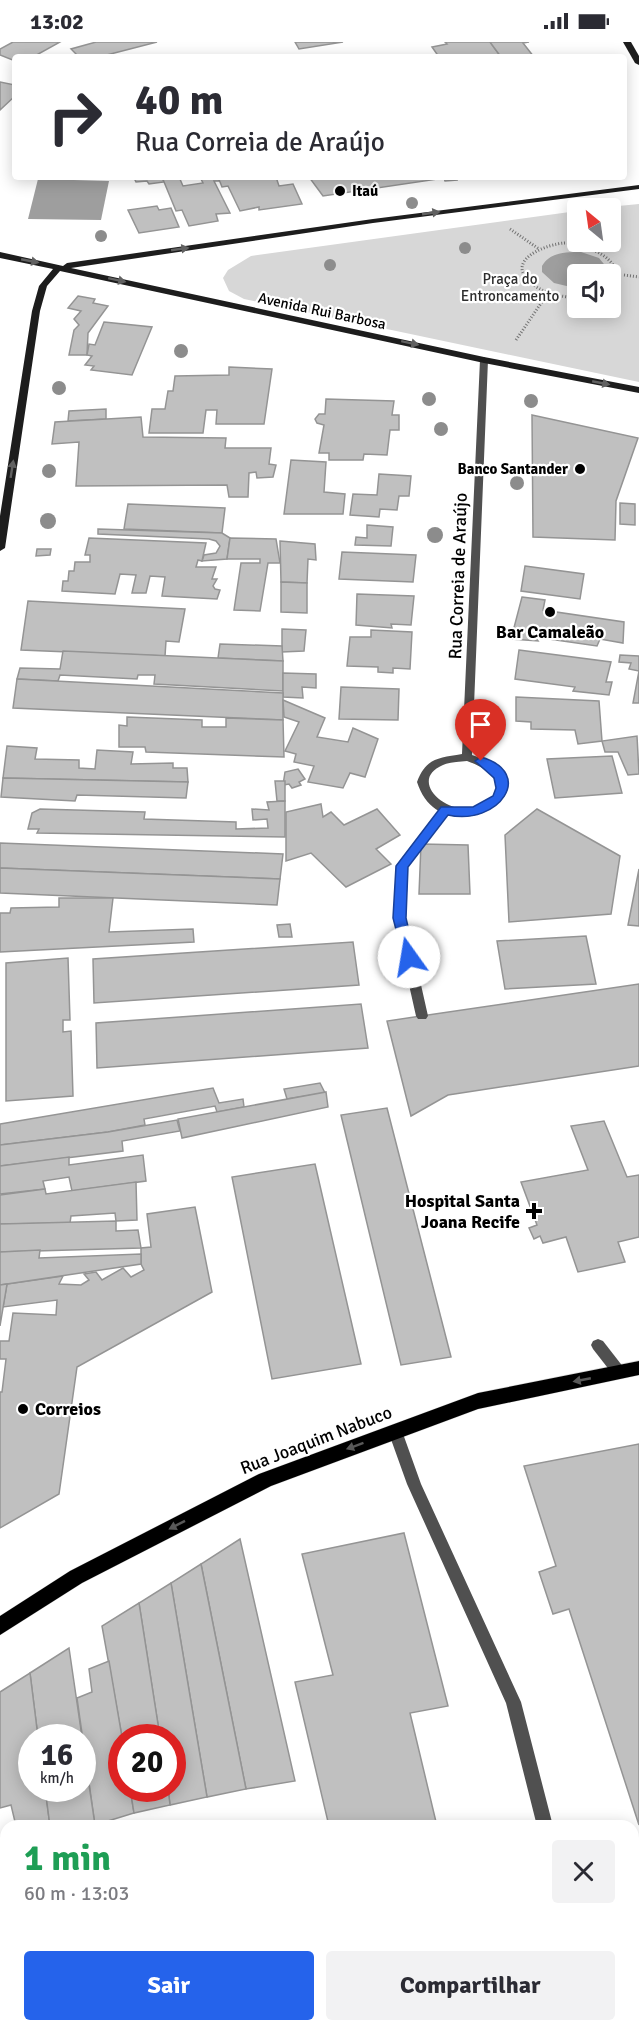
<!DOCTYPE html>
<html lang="pt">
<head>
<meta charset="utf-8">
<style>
	:root { --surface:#fff; --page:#f2f2f3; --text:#2b2b33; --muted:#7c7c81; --accent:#2563eb }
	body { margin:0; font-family:Signika,sans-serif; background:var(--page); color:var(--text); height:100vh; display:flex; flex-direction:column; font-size:22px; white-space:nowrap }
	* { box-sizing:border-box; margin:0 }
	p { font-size:20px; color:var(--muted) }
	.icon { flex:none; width:33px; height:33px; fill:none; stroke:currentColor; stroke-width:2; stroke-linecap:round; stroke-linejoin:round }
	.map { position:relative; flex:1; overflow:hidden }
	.drawer { position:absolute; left:0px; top:1778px; width:639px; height:212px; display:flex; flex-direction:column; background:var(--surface); border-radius:18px 18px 0 0; box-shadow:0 3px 15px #0003 }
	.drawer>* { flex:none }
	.banner { position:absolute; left:12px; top:12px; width:615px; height:126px; border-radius:6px; box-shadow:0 3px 15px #0003; background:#fff; color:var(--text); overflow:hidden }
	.needle { width:39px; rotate:331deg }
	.controls { position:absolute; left:567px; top:156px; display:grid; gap:12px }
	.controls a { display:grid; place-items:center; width:54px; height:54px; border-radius:6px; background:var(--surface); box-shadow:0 3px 15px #0003; font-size:30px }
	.speed { position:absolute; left:18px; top:1682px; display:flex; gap:12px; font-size:30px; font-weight:700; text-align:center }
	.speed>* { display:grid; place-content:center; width:78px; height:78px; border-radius:50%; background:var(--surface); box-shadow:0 3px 15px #0003; line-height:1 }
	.speed small { font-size:15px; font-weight:400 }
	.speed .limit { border:9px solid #d22; background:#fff; color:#111 }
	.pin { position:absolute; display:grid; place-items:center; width:51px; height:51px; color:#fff; margin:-62px -26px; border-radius:50% 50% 50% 0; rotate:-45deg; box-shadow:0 0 6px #0007 }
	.pin .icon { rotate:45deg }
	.me { position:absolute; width:66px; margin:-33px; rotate:347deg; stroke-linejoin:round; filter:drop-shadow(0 0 4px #0008) }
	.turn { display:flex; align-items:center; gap:21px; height:126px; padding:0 24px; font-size:27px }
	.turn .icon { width:78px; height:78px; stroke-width:2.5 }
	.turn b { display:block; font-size:42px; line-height:51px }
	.round { display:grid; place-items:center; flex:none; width:63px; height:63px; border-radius:6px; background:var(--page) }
	.overview { display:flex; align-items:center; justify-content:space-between; height:102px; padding:0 24px }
	h1 { font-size:36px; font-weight:700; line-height:45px; color:#1e9e55 }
	.primary-button { display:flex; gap:12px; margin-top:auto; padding:12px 24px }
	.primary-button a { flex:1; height:69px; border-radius:6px; background:var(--accent); color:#fff; font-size:24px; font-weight:700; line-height:69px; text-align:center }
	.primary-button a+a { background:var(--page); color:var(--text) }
	.status { display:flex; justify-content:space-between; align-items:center; height:42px; padding:0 30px; background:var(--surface); direction:ltr }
	.status svg { height:16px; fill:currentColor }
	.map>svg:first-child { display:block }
	.green { fill:#d7d7d7; fill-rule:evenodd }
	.water { fill:#9e9e9e }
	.building { fill:#c0c0c0; stroke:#949494; stroke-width:1.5 }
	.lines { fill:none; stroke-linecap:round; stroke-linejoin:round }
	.primary-casing { stroke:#dbdbdb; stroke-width:1 }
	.path { stroke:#727272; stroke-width:3; stroke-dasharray:1 2; stroke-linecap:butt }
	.lane { fill:#505050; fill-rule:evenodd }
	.street { fill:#505050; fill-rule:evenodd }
	.secondary { fill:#1d1d1d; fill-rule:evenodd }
	.primary { fill:#000; fill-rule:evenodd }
	.tree { fill:#8c8c8c }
	.oneway { fill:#616161 }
	.oneway2 { fill:#595959 }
	.route { fill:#2563eb; stroke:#184099; stroke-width:1.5 }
	.poi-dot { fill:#000; stroke:#fff; stroke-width:2 }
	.labels { text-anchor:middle; stroke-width:4.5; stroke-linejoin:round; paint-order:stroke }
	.far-poi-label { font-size:15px; font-weight:bold; fill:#000; stroke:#fff; text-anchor:start }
	.far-park-label { font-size:15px; fill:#2e2e2e; stroke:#fff }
	.far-street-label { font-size:15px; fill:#000; stroke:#fff }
	.street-label { font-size:18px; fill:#000; stroke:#fff }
	.poi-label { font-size:18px; font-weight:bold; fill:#000; stroke:#fff }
</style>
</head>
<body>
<div class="status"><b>13:02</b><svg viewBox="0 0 49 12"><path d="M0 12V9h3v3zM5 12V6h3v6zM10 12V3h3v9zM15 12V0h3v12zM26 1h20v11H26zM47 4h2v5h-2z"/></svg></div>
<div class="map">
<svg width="639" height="1988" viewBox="0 0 639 1988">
	<rect width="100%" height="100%" fill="#fff"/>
	<!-- green -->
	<path class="green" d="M639,162V340L244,257L229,249L223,236L228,228L251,214L577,169L578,200H610V166H598ZM578,232H610V266H578Z"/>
	<!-- water -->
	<g class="water">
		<path d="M38,137L109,139L101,178L28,177Z"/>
		<path d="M581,210L599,216L608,227V232H578L577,246H575L554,241L542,230V224C550,210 566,210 581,210Z"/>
	</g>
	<!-- building -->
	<g class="building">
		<path d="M13,0H60L33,15H15V19L0,13V7Z"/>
		<path d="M96,0H157L99,15H79L71,7Z"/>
		<path d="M295,0H343L299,7Z"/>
		<path d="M445,0H490L501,15H439L432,5L447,2Z"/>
		<path d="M490,0H529L523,1L534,15H501Z"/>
		<path d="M0,40L15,43V54L0,68Z"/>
		<path d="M129,135H162L164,140L149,142L147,139L136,140L134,136Z"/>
		<path d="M162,135H179L183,144L203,141L200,135H218L219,139H214L230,171L216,172L218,179L189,184L182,168L176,169Z"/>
		<path d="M218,135H276L279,144L293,142L302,162L259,168V165L240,169L228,144L222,145Z"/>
		<path d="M309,135H456L457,138L445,139L444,136L323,154Z"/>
		<path d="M157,164L159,168L171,166L179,185L139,191L128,168Z"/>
		<path d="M78,254L95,257L93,261L108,264L88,291L87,313H69L74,288L79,283L74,277L81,269L68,266Z"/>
		<path d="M104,280L152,285L132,333L91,328L94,324L85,323L92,314L87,313L89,302L95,303Z"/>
		<path d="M229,325L272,327L264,382H216L217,368H206L203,391H149L152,367H165L168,349H173L175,334L229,333Z"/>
		<path d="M326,357L394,359L392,373H399V388H390L387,413L364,412L363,418H329V411H319L324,383L317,381L315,377L319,372H325Z"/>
		<path d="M106,367V377L68,379L69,369Z"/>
		<path d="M532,373L638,396L616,459L615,498L533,495Z"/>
		<path d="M141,375L143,395L226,396L225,406H271L269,422L276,423L273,435L257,436L256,430L249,431L248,455H229L227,443L76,444L79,400L52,402L55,380Z"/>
		<path d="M291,418L326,420L324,450L345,452L343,472H284Z"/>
		<path d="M379,432L411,434L409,454H399L397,468L380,467L379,475L350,473L353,452L377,453Z"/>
		<path d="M620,461L635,462V483L620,482Z"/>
		<path d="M128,462L225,466L222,491L124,487Z"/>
		<path d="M367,483L393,485L391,504L355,503L356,495L367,496Z"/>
		<path d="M98,487L222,491L230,496L227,517L202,519L204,513L216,511L220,504L216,499L209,497L98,492Z"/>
		<path d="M89,496L206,501L202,519L198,518L196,525H216L212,537H217L213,544L215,547L220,548L217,557L162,554L165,535L150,534L146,551H132L136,533L120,532L115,552L62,549L63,539H68L69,529H74L75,520H90V513H85Z"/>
		<path d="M230,496L276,497L280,521H268L260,569L234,568L241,521H260V517H227Z"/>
		<path d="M280,499L315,502L316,518L308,517L307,541L281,540Z"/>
		<path d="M37,507H51L50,513L36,514Z"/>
		<path d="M342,510L416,513L413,540L339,537Z"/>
		<path d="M525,524L584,532L580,557L521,549Z"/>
		<path d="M281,540L307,541V571L281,570Z"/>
		<path d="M357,552L414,554L411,583L391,582L392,586L356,583Z"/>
		<path d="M522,555L545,558L543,568L624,580L623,601L600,597L597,604L535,595L538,599L511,597Z"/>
		<path d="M28,559L185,567L179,600L166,599L165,614L21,608Z"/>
		<path d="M282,587L306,588L304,609L282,610Z"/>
		<path d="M371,588L412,590L410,627L393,626V631L378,630V625L347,624L350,595H371Z"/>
		<path d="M220,602L282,604L283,619L218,616Z"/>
		<path d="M519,608L611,620L606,640H612L609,653L573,649L575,645L515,637Z"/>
		<path d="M63,609L283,619V649L154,642L155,633H138L137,637L60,633L58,639L17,637L20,626L60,627Z"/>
		<path d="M620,613L639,614V629L629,627L631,621L619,620Z"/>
		<path d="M639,629V661H633Z"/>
		<path d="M283,631L316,632V646L302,645L303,656L283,655Z"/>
		<path d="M17,637L283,651V678L13,666Z"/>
		<path d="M341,645L399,647L398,678L339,677Z"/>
		<path d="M516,655L599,659L602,699L578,702L575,688L531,687V680L516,679Z"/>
		<path d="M283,658L325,676L317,695L348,700L353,686L378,697L365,735L350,731L343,746L308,740L314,724L294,720L296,712L285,709L299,680L284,675Z"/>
		<path d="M127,675L202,678V685H226V676L283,678L284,715L146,710L145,705H119V683L127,684Z"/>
		<path d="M637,694L639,732L628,733L618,710H605L602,699Z"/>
		<path d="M7,704L37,706L35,717L79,718V726L95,727L97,708L133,710L131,722L173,721V726H187L188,740L3,736Z"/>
		<path d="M612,714L622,751L555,756L547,717Z"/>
		<path d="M298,727L305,737L299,740L301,743L292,746L289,742L283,743L285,730Z"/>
		<path d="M3,736L188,740L186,756L77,753L75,759L1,755Z"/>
		<path d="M275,739H285V759H277Z"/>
		<path d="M285,759V795L37,791L39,787H28L32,771L40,767L145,770L144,777L236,780V787L268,786L267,777L253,778L252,767L269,768L267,760Z"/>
		<path d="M321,762L323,775L331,770L344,783L377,767L400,793L376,807L391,822L346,845L311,811L286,819V770Z"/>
		<path d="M537,767L620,814L611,872L509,880L505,793Z"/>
		<path d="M0,801L283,812L280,837L0,826Z"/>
		<path d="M421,802L468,803L470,852H419Z"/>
		<path d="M0,826L280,837L277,863L0,851Z"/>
		<path d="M639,827V884L628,883Z"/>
		<path d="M59,856H113L109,890L193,887L194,900L0,910V871H10L11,866L59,865Z"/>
		<path d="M290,882L292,895H279L277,883Z"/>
		<path d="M586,894L596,942L505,947L497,899Z"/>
		<path d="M353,900L359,943L94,961L93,917Z"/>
		<path d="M68,916L70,978H63V990L71,989L73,1054L6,1059V921Z"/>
		<path d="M639,942V1024L448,1053L411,1074L387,979Z"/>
		<path d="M361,962L368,1006L97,1026L96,981Z"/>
		<path d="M320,1041L325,1051L287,1057L284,1047Z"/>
		<path d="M213,1046L219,1061L243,1057L244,1065L217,1070L215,1064L144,1077L145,1083L108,1090L0,1103V1082Z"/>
		<path d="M326,1050L328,1065L182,1096L178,1077Z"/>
		<path d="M387,1066L451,1315L401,1323L341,1073Z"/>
		<path d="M177,1078L180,1089L122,1099L123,1109L0,1124V1103L108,1090Z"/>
		<path d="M604,1079L627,1135L639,1133V1195L618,1200L625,1220L578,1230L566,1195L543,1201L540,1194L534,1197L529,1186L537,1183L521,1140L588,1128L571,1084Z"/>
		<path d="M143,1113L146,1139L72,1149L69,1135L43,1139L45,1147L0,1152V1124L69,1115V1123Z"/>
		<path d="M315,1122L361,1322L272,1337L232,1135Z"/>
		<path d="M136,1140L137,1178L116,1179L115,1171L71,1174L70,1181L0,1182V1153L45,1147L46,1152Z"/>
		<path d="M195,1165L212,1250L77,1325L59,1452L0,1486V1350H2L6,1317H0V1299H9L13,1271L56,1273L57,1258L3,1265L7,1242L63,1234L59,1242L81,1243L89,1238L84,1232L96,1230L102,1238L123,1226L131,1235L144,1228L141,1222V1206L151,1205L147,1172Z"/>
		<path d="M116,1179V1189L138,1188L141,1206L0,1210V1182Z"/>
		<path d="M40,1208L39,1216L141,1212V1222L0,1243V1210Z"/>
		<path d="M7,1242L0,1284V1243Z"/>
		<path d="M639,1402V1783L569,1567L553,1572L539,1530L556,1524L524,1424Z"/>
		<path d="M404,1491L448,1664L410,1671L437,1784H329L295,1640L333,1633L302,1512Z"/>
		<path d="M240,1497L295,1739L246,1747L201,1522Z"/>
		<path d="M201,1522L246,1747L207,1755L171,1541Z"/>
		<path d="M171,1541L207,1755L170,1763L168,1746H172V1695H160L139,1561Z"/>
		<path d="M139,1561L160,1695H122L102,1584Z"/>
		<path d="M69,1606L82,1695H38L30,1631Z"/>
		<path d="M109,1619L122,1695V1746H130L134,1771L95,1783L77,1656L92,1650L89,1627Z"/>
		<path d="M30,1631L38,1695H32V1746H45L50,1784H16L11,1763L0,1766V1650Z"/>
		<path d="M82,1696L95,1783L50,1784L45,1746H82Z"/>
		<path d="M130,1746H168L170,1763L134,1771Z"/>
		<path d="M6,1850V1889L0,1888V1851Z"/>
		<path d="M0,1888L6,1889V1960H0Z"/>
		<path d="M3,1960H6V1983H229L279,1988H0Z"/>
		<path d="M381,1983H443L440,1988H389Z"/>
	</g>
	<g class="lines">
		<defs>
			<path id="primary" d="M639,1319V1333L478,1367L271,1444L82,1541L0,1593V1574L70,1529L259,1432L478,1351Z"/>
		</defs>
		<!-- primary casing -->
		<use href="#primary" class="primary-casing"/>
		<!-- path -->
		<g class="path">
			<path d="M510,187L539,207"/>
			<path d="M624,233L639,235"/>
			<path d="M578,256C561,255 539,251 527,237C508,216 549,202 564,201C578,201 592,206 604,214C618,224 619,235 610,249"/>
			<path d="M516,298L548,251"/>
		</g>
		<!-- lane -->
		<g class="lane">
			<path d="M445,764L450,768L449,771L408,825L406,876L428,974L426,977H418L416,974L394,876L396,824L441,765Z"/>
			<path d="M598,1297L603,1299L624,1326L626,1330L624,1334L619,1336L614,1334L593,1307L591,1303L593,1299Z"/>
			<path d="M395,1383L400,1385L402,1389L421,1442L521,1660L553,1784H537L506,1661L407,1442L388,1389L390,1385Z"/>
		</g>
		<!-- street -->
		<path class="street" d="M484,315L488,318L472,713C566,744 442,819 417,740C426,716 438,716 462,712L480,318ZM467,719C481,724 497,732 497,748C472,795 398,742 443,723C450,720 459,720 467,719Z"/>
		<!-- secondary -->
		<g class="secondary">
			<path d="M623,0H631L639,14V23L635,21Z"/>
			<path d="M639,143V147L373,181L71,226L484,315L639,345V351L484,321L60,229L47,244L40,269L5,506L0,509V474L32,269L39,244L53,227L0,216V210L63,224L67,221L373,177Z"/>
		</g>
		<!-- primary -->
		<use href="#primary" class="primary"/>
	</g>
	<!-- trees -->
	<g class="tree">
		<circle cx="412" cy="161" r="6"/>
		<circle cx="101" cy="194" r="6"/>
		<circle cx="465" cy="206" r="6"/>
		<circle cx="330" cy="223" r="6"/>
		<circle cx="181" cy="309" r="7"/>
		<circle cx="59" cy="346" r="7"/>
		<circle cx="429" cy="357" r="7"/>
		<circle cx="531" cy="359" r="7"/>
		<circle cx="441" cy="387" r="7"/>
		<circle cx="49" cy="429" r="7"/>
		<circle cx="517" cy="441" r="7"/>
		<circle cx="48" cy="479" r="8"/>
		<circle cx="435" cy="493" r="8"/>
	</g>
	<!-- one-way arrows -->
	<defs><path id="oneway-solid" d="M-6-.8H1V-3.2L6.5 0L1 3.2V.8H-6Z" transform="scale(1.5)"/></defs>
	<g class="oneway">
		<use href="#oneway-solid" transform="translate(431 171) rotate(-8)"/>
		<use href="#oneway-solid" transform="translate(180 207) rotate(-8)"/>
		<use href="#oneway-solid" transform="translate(30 219) rotate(11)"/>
		<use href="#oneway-solid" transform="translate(117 238) rotate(12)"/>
		<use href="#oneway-solid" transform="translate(410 301) rotate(12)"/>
		<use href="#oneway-solid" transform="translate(601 341) rotate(11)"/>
		<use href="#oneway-solid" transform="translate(12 427) rotate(-81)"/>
	</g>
	<g class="oneway2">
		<use href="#oneway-solid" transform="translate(582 1338) rotate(169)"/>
		<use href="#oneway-solid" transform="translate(355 1404) rotate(160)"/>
		<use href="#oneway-solid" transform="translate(177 1483) rotate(153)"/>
	</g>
	<!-- route -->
	<path class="route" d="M481,715C536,731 499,784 448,773L408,825L406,876L415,915L413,919H404L393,876L396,824L441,765H473L493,754L496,746L494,736L475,719Z"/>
	<!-- markers -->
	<g class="poi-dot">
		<circle cx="340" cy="149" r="6"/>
		<circle cx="580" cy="427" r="6"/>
		<circle cx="550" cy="570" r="6"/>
		<path d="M531 1160h6v6h6v6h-6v6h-6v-6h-6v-6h6z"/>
		<circle cx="23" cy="1367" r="6"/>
	</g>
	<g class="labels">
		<!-- far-poi labels -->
		<g class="far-poi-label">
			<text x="352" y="154">Itaú</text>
			<text x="568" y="432" text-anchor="end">Banco Santander</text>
		</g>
		<!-- far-park labels -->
		<g class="far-park-label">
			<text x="510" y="242">Praça do<tspan x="510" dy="17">Entroncamento</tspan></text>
		</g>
		<!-- far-street labels -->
		<g class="far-street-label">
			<text transform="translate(322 269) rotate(12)" y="5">Avenida Rui Barbosa</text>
		</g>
		<!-- street labels -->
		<g class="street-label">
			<text transform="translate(458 534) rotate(-88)" y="6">Rua Correia de Araújo</text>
			<text transform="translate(316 1398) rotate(-21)" y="6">Rua Joaquim Nabuco</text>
		</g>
		<!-- poi labels -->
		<g class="poi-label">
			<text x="550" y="596">Bar Camaleão</text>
			<text x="520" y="1165" text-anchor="end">Hospital Santa<tspan x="520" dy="21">Joana Recife</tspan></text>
			<text x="35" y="1373" text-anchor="start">Correios</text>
		</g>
	</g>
</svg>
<div class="controls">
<a><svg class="needle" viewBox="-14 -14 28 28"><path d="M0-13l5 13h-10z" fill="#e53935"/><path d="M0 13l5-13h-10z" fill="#7c7c81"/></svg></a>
<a><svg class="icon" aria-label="sound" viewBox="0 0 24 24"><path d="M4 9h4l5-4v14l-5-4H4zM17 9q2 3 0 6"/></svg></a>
</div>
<div class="speed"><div>16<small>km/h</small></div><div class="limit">20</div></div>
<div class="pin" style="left:481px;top:719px;background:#d93025"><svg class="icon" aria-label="arrive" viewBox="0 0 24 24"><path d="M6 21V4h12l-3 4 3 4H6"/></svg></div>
<svg class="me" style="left:409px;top:915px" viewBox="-20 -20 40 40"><circle r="19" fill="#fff"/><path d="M0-13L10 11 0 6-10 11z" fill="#2563eb"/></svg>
<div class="banner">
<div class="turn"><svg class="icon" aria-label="right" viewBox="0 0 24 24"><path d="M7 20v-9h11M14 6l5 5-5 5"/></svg><div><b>40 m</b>Rua Correia de Araújo</div></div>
</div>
<section class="drawer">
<div class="overview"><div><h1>1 min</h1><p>60 m · 13:03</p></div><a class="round"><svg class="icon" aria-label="close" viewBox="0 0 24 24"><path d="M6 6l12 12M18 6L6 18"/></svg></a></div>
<div class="primary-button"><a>Sair</a><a>Compartilhar</a></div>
</section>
</div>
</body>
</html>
